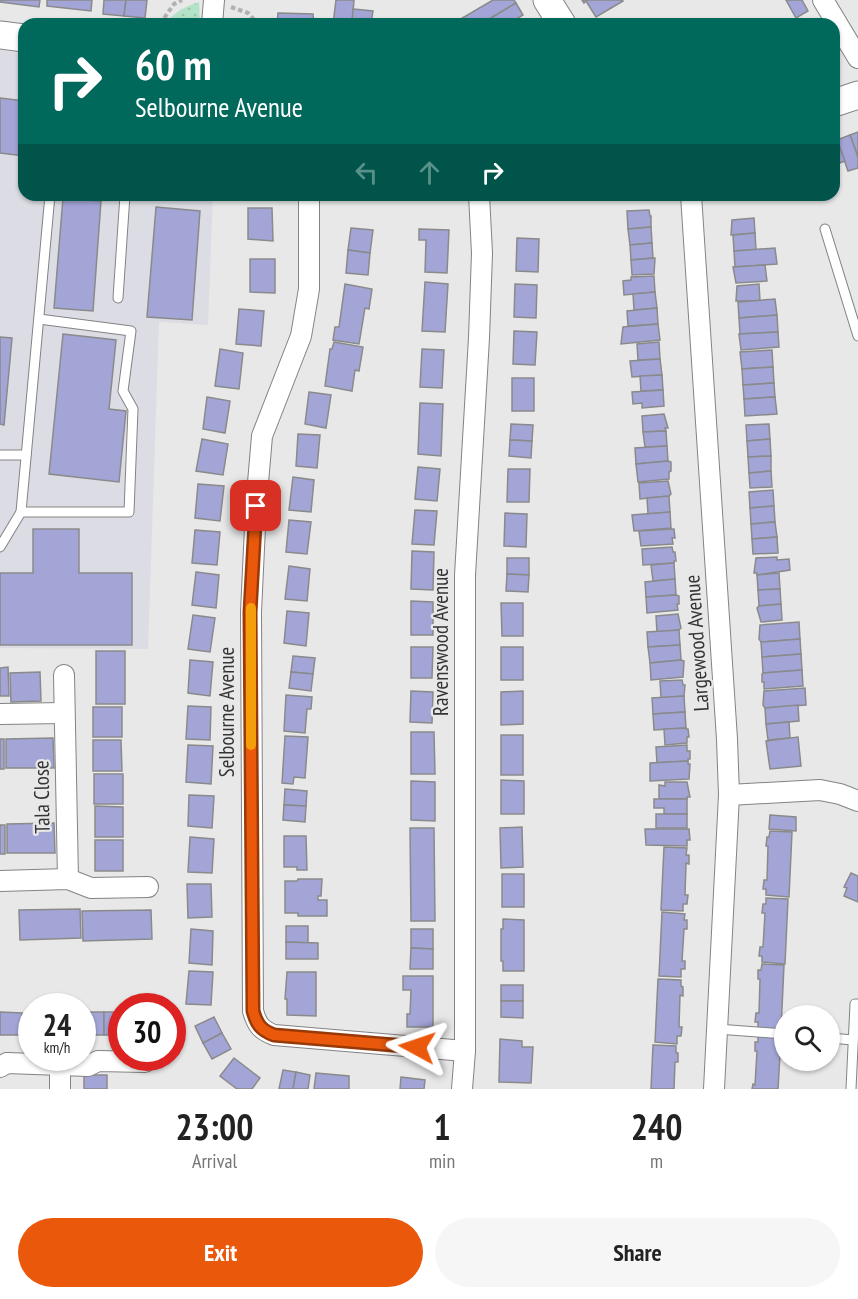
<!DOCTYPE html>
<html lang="en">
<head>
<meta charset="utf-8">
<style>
	:root { --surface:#fff; --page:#f6f6f6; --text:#222; --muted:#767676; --accent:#ea580c }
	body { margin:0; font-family:"PT Sans Narrow",sans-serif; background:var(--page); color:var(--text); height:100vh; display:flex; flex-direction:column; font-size:22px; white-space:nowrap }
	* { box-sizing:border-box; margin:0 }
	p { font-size:20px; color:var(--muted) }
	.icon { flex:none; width:33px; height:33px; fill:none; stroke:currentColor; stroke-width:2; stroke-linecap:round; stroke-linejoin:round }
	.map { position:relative; height:1089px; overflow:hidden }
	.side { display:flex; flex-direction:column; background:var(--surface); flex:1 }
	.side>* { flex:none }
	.hud { position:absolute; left:18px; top:18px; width:822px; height:183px; border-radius:18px; box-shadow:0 2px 4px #0004; background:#00695c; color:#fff; overflow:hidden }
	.tools { position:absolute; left:774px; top:1005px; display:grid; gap:12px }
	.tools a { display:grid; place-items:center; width:66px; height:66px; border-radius:50%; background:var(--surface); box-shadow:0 2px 4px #0004; font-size:30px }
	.speed { position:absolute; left:18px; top:993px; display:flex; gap:12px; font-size:30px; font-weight:700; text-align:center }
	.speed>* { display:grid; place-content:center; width:78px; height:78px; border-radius:50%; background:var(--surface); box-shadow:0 2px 4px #0004; line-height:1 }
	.speed small { font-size:15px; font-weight:400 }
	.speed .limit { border:9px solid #d22; background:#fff; color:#111 }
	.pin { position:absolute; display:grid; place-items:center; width:51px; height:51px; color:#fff; margin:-26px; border-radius:12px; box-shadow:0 3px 9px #0006 }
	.me { position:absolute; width:66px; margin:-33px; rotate:275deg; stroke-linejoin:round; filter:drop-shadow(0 0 4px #0008) }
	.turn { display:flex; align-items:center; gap:21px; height:126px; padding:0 18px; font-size:27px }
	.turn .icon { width:78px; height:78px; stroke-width:2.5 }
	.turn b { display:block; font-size:42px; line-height:51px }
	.lanes { display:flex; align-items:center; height:57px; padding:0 18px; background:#0003; justify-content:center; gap:30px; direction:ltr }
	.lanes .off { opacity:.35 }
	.eta { display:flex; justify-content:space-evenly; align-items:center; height:102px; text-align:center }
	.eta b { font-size:36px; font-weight:700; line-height:42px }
	.action { display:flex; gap:12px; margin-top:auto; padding:12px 18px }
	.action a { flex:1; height:69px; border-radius:36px; background:var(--accent); color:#fff; font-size:24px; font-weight:700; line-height:69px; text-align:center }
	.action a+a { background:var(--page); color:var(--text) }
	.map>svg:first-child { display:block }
	.built { fill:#dcdce4 }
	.grass { fill:url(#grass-dots) }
	.building { fill:#a2a5d6; stroke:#8a8a8b; stroke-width:1.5 }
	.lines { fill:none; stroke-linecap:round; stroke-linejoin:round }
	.lane-casing { stroke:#838385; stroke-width:11 }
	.street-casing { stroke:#838385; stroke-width:22 }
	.secondary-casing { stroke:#838385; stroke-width:29 }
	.path { stroke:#b1b1b1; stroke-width:4; stroke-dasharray:4.5 3; stroke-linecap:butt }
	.lane { stroke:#fff; stroke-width:9 }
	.street { stroke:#fff; stroke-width:20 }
	.secondary { stroke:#fff; stroke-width:27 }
	.route-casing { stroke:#983908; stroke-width:15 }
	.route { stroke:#ea580c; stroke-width:10 }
	.slow { stroke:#f59e0b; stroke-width:10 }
	.labels { text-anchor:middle; stroke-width:4.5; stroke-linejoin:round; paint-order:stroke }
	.street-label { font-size:21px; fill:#343434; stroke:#e8e8e9 }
</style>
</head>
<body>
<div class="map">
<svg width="858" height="1089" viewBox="0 0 858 1089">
	<defs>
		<pattern id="grass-dots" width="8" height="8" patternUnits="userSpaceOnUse" patternTransform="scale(1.5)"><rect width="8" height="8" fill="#b4e4c8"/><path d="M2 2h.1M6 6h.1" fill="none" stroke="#9bc4ac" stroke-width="1.8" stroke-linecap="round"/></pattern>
	</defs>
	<rect width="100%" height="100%" fill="#e8e8e9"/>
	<!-- built -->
	<path class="built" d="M0,50L24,54V195H213L208,325L159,322L148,649L0,648Z"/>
	<!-- grass -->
	<path class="grass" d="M199,2L200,24H166C174,11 185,7 199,2Z"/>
	<!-- building -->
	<g class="building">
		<path d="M0,0H40L39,7L0,2Z"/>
		<path d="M47,0H92L91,11L47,6Z"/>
		<path d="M104,0H126L124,16L103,14Z"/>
		<path d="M126,0H147L145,18L124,16Z"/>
		<path d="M336,0H354L352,24H333Z"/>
		<path d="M493,0H514L516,3L481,24H452Z"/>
		<path d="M582,0H622L623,1L596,17L586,1L584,3Z"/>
		<path d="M786,0H802L808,11L796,18Z"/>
		<path d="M516,3L523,15L508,24H481Z"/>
		<path d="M353,9L373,11L371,24H352Z"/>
		<path d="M278,13L313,14L314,24H277Z"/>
		<path d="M0,98L24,101V156L0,153Z"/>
		<path d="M858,132V157L850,135Z"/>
		<path d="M850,135L858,157V168L848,171L837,140Z"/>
		<path d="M837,140L845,161L834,165V141Z"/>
		<path d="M63,198L101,201L93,311L54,308Z"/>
		<path d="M156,207L200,211L192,320L147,317Z"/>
		<path d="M248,208H272L273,241L248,239Z"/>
		<path d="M649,210L650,216H651V227L628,229L627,211Z"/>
		<path d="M754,218L755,233L731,235L732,220Z"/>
		<path d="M651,227L652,243L630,245L628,229Z"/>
		<path d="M351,228L373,230L370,253L348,250Z"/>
		<path d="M419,229L449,230L447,273L425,272L426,240H419Z"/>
		<path d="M755,233L756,250L734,251L733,235Z"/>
		<path d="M517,238L539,239L538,272L516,271Z"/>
		<path d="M652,243L653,258L631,260L630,245Z"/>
		<path d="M775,248L777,264L735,267L734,251Z"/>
		<path d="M348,250L370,253L368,275L346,273Z"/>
		<path d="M655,258L654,274L632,275L631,260Z"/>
		<path d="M250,259H275V293L250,292Z"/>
		<path d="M765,265L767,281L736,283L733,267Z"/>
		<path d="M654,276L655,292L624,295L623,281L631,280V277Z"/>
		<path d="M425,282L448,284L445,332L422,331Z"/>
		<path d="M345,284L372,289L369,309L365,308L359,344L333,340L335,327H339Z"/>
		<path d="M515,284L537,285L536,318L514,317Z"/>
		<path d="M759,284L760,301H736L737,286Z"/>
		<path d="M655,292L657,308L634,310L633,294Z"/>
		<path d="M775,299L777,315L739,318L738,302Z"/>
		<path d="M657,308L658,324L628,326L627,311Z"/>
		<path d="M239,309L264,311L261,346L236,344Z"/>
		<path d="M777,315L778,332L740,334L739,318Z"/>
		<path d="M658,324L660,340L621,344L623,327Z"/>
		<path d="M514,331L537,332L535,365L513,364Z"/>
		<path d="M778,332L779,347L741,350L739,334Z"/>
		<path d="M63,334L116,340L109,409L126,411L119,482L49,474Z"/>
		<path d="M0,337L12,338L4,425L0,424Z"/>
		<path d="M334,342L363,347L359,371L355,370L352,391L325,386L330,349H332Z"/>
		<path d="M659,342L660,359L638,360L637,344Z"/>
		<path d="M220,349L243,353L239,389L215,386Z"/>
		<path d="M422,349L444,350L442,388L420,387Z"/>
		<path d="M772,350L773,367L742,369L740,352Z"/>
		<path d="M660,359L662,375L632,377L630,361Z"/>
		<path d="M773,367L774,383L743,385L742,369Z"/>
		<path d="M662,375L663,390L641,391L640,376Z"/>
		<rect x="512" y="378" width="22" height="33"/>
		<path d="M774,383L775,397L744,399L743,385Z"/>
		<path d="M663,390L664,406L642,408V403L633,404L632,392Z"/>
		<path d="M309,392L331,395L326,428L305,424Z"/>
		<path d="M207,397L230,401L225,433L203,429Z"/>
		<path d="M775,397L777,414L745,416L744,399Z"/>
		<path d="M420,403L443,404L441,456L418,454Z"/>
		<path d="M664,414L668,428H665L666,431L643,432L642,416Z"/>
		<path d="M511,424L533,425L532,441L510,440Z"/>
		<path d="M769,424L770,439L747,441L746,425Z"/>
		<path d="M666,431L667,446L645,447L643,432Z"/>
		<path d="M298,434L320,435L317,468L296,466Z"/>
		<path d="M202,439L228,444L223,475L196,471Z"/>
		<path d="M770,439L771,456L748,457L747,441Z"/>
		<path d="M510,440L532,441L531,458L509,456Z"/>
		<path d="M667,446L668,461L636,464L635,448Z"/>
		<path d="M771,456V471L749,473L748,457Z"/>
		<path d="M668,461L671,462V471L669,472V479L638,482L636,464Z"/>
		<path d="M418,467L440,469L437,501L415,499Z"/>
		<path d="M508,469H530L529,502H507Z"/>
		<path d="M771,471L772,487L750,488L749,473Z"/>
		<path d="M293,477L314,480L311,512L289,510Z"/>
		<path d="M668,481L671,494L669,496L640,499L639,483Z"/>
		<path d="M198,484L224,486L220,521L195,518Z"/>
		<path d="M773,490L774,506L750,508L749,492Z"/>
		<path d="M669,496L670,512L648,514L647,498Z"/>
		<path d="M774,506L775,522L751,524L750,508Z"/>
		<path d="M415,510L437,511L434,545L412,544Z"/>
		<path d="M670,512L671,528L634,531L632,515Z"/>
		<path d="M505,513L527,514L526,547L504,546Z"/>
		<path d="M289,520L311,522L307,554L286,552Z"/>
		<path d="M775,522L777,537L752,539L751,524Z"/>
		<path d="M33,529H79V573H132V645H0V573H33Z"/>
		<path d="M672,529H674L675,538H672L673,544L641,546L639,531Z"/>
		<path d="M195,530L220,532L217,565L192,563Z"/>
		<path d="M777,537L778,553L753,554L752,539Z"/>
		<path d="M672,547L673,552H675L676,561H674V563L643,565L642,549Z"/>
		<path d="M412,551L434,552L433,590L411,589Z"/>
		<path d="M777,557V560L789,559L790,570L757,575V573H754L756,558Z"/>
		<path d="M507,558H529V575L507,574Z"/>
		<path d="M674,563L675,579L653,581L651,565Z"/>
		<path d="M289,566L310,569L307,601L285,599Z"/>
		<path d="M196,572L219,575L216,608L192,605Z"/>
		<path d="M779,573L780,589L758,590L757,575Z"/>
		<path d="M507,574L529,575L528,592L506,591Z"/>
		<path d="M675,579L676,595L646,597L645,582Z"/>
		<path d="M780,589L781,604L759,606L758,590Z"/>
		<path d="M676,595L679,596V604H677L678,610L647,613L646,597Z"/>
		<path d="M411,601L433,602V635H411Z"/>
		<path d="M501,603H523V636H502Z"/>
		<path d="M781,604L782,620L761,622L757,608L759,606Z"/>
		<path d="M287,611L309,613L306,646L284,643Z"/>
		<path d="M678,614L681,628L679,630L657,632L656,616Z"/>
		<path d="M193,615L215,618L210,652L188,649Z"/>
		<path d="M799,622L800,639L761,642L759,639L760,625Z"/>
		<path d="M679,630L680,645L648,647L647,632Z"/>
		<path d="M800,639L801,654L762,657L761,642Z"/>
		<path d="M680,645L681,660L650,663L648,647Z"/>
		<path d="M411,647H433L432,678H411Z"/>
		<rect x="501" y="647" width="22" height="33"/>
		<rect x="96" y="651" width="29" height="53"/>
		<path d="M801,654L802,670L763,673L762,657Z"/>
		<path d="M293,656L315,658L313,674L291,672Z"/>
		<path d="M190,660L213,662L210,696L188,693Z"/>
		<path d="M681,660L684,661L683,677L651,680L650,663Z"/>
		<path d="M8,667L9,696H0V668Z"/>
		<path d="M802,670L803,686L764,689V682H762V674L763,673Z"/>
		<path d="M40,672L41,701L11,702L10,673Z"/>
		<path d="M291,672L313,674L311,691L289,688Z"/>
		<path d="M682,680L683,685H685L684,696L661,698L660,681Z"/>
		<path d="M805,688L806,705L765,708L763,705L764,691Z"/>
		<path d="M411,691L433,692L432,723L410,722Z"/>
		<path d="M523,691V724L501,725V692Z"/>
		<path d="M286,695L312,697L311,709H307L305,733L284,731Z"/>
		<path d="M684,696L685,712L653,714L652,698Z"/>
		<path d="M798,705L799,721L766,724L765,708Z"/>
		<path d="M188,706L211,707L210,740L186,739Z"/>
		<rect x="93" y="707" width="29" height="30"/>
		<path d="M685,712L686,728L654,730L653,714Z"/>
		<path d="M789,722L790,738L768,740L766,724Z"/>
		<path d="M686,728V729H688L689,737H687V743L665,745L664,729Z"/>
		<path d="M411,732H434L435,774H411Z"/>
		<rect x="501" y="735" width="22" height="40"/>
		<path d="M285,736L308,737L305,778L294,777L293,784L282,783Z"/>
		<path d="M798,737L801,766L770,769L766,741Z"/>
		<path d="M53,738L54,768H6V739Z"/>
		<rect x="0" y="739" width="4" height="30"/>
		<path d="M93,740H121L122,771H93Z"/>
		<path d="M188,745L213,746L211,784L186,782Z"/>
		<path d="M687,745V751H690V759H688V761L657,763L656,747Z"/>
		<path d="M688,761V764H690L689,779L650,781V763Z"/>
		<rect x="94" y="774" width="29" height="30"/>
		<path d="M501,780L524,781V814H501Z"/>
		<path d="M411,781L435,782V821L411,820Z"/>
		<path d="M665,782H687L690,797H687V799H659V785L665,786Z"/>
		<path d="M285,789L307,791L306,806L284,805Z"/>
		<path d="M189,795L214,796L212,828L188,826Z"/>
		<path d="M654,799H687V814H664V808H654Z"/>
		<path d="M284,805L306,806L305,822L283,820Z"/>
		<path d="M95,806L123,807V837H95Z"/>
		<rect x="656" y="814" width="31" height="14"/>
		<path d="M770,815L796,817V831L769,829Z"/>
		<path d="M54,823L55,853H7V824Z"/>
		<rect x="0" y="825" width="5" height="29"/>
		<path d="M522,827L523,867L501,868L500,828Z"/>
		<path d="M410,828H434L435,921H411Z"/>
		<path d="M645,829H689L690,840H687V846L646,845Z"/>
		<path d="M770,831L792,832L789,897L766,895V889H763L764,880H767L768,846H766L767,837H769Z"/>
		<path d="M284,836H306L307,870H297V867H284Z"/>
		<path d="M190,837L214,839L212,873L188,872Z"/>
		<rect x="95" y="840" width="28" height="31"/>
		<path d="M664,847L687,848L686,855H689V864L686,863L685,895H688L687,904H683V911L661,910Z"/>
		<path d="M851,873L858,876V902L844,896L847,888L844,887Z"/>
		<rect x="502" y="874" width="22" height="33"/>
		<path d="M298,879H322L321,896H318V900H327V916H298V913H285V881H297Z"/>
		<path d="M187,884H211L212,917L188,918Z"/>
		<path d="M766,898L788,899L785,964L762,962V956H759L760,947H763L765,913H762L763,904H766Z"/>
		<path d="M80,909L81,938L20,940L19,910Z"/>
		<path d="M151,910L152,939L83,941L82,911Z"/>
		<path d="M662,912L685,914L684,920H687V929H684L682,961H685V969H681V977L659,976Z"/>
		<path d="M503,919L524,920V971H503V961H501V929H503Z"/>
		<path d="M286,926H308V943L286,942Z"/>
		<path d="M191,929L213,931L212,965L189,963Z"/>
		<path d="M411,929H433V949L411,948Z"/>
		<path d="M286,942L318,943V959H286Z"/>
		<path d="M411,948L433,949V969H410Z"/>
		<path d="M762,964L784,965L781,1030L758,1029V1022H755L756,1013H759L760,979H758V970H761Z"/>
		<path d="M189,971L213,972L211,1005L186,1004Z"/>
		<path d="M287,972H316V1016L287,1015V999H285Z"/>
		<path d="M403,976H433V1027H407V1014H410L411,990H403Z"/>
		<path d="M658,979L681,980V986L683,987V996L680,995L679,1027H682L681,1036H677V1044L655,1042Z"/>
		<rect x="501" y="985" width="22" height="16"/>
		<path d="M501,1001H523V1018L501,1017Z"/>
		<path d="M0,1012L22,1013V1035H0Z"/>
		<path d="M26,1012H32V1035H25Z"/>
		<rect x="90" y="1012" width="14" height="23"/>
		<rect x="104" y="1012" width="15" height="23"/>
		<path d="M214,1017L222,1033L203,1043L195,1026Z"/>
		<path d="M222,1033L231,1049L212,1059L203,1043Z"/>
		<path d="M758,1036L781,1037L778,1089H752L753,1084L755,1085L757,1051H755V1042H758Z"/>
		<path d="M500,1039L522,1041V1047H533L531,1083L499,1082Z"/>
		<path d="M653,1045L676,1046V1053H678V1062H675L674,1089H651Z"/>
		<path d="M234,1058L260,1078L252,1089H237L220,1076Z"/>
		<path d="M283,1070L296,1072L293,1089H279Z"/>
		<path d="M296,1072L310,1075L308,1089H293Z"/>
		<path d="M316,1073L349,1076V1089H314Z"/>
		<rect x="84" y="1075" width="23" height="14"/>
		<path d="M401,1077L425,1080L424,1089H400Z"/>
	</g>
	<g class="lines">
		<defs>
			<g id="lane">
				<path d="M825,229L858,336"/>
				<path d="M118,298L125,195"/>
				<path d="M0,455H26"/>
				<path d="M21,512H129L133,409L123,391L131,331L39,319"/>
				<path d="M0,547L21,512L50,195"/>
				<path d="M717,1029L784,1034"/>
				<path d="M830,1038L853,1040"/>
				<path d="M851,1089L855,1004H858"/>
			</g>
			<g id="street">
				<path d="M823,0L858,58"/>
				<path d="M212,24L214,0"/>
				<path d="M309,195V289L301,336L262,436L256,506L251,612L253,1011C257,1025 261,1030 274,1035L465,1051"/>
				<path d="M691,195L727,739L729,795L714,1089"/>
				<path d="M64,675L68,879"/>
				<path d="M0,714L64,713"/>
				<path d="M729,795L820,790L840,794L858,801"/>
				<path d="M0,881L68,879L91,888L148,887"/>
				<path d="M60,1065V1089"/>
				<path d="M0,1067L7,1063L88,1066L98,1061L145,1062"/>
				<path d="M462,1089L465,1051V575L479,338L482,253L479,195"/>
			</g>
			<g id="secondary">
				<path d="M547,0L562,24"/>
				<path d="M0,35L24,38"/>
				<path d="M834,103L858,95"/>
			</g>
		</defs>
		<!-- lane casing -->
		<use href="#lane" class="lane-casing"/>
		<!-- street casing -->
		<use href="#street" class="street-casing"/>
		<!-- secondary casing -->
		<use href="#secondary" class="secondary-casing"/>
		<!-- path -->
		<g class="path">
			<path d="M231,7L248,13L258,24"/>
			<path d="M160,24L174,4L182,0"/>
		</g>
		<!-- lane -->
		<use href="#lane" class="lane"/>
		<!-- street -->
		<use href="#street" class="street"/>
		<!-- secondary -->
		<use href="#secondary" class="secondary"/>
	</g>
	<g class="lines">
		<defs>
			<path id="route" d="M256,506L250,612L253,1011C257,1025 261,1030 274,1035L417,1047"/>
		</defs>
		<!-- route casing -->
		<use href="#route" class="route-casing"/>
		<!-- route -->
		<use href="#route" class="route"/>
		<!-- slow -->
		<path class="slow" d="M251,608V745"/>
	</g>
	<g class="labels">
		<!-- street labels -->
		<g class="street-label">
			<text transform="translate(441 642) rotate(-90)" y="7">Ravenswood Avenue</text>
			<text transform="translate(697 643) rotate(-94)" y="7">Largewood Avenue</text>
			<text transform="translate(227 712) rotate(-90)" y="7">Selbourne Avenue</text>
			<text transform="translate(42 797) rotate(-91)" y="7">Tala Close</text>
		</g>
	</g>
</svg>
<div class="tools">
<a><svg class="icon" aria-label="search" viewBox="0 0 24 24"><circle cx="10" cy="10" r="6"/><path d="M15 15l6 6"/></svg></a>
</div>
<div class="speed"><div>24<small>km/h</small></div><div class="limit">30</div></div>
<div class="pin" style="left:256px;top:506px;background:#d93025"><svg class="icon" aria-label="arrive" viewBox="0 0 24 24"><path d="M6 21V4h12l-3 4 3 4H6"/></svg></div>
<svg class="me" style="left:417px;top:1047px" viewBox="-20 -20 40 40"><path d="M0-17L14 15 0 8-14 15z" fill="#ea580c" stroke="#fff" stroke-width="4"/></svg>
<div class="hud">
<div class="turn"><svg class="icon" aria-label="right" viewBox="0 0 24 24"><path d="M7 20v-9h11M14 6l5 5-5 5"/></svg><div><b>60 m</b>Selbourne Avenue</div></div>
<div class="lanes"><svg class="icon off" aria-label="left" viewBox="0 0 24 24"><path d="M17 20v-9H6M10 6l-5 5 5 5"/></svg><svg class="icon off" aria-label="ahead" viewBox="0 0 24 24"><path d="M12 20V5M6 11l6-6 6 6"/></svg><svg class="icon" aria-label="right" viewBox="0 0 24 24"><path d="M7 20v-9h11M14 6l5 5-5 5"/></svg></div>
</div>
</div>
<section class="side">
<div class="eta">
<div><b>23:00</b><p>Arrival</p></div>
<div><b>1</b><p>min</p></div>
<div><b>240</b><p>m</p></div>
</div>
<div class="action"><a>Exit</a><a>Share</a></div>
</section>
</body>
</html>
